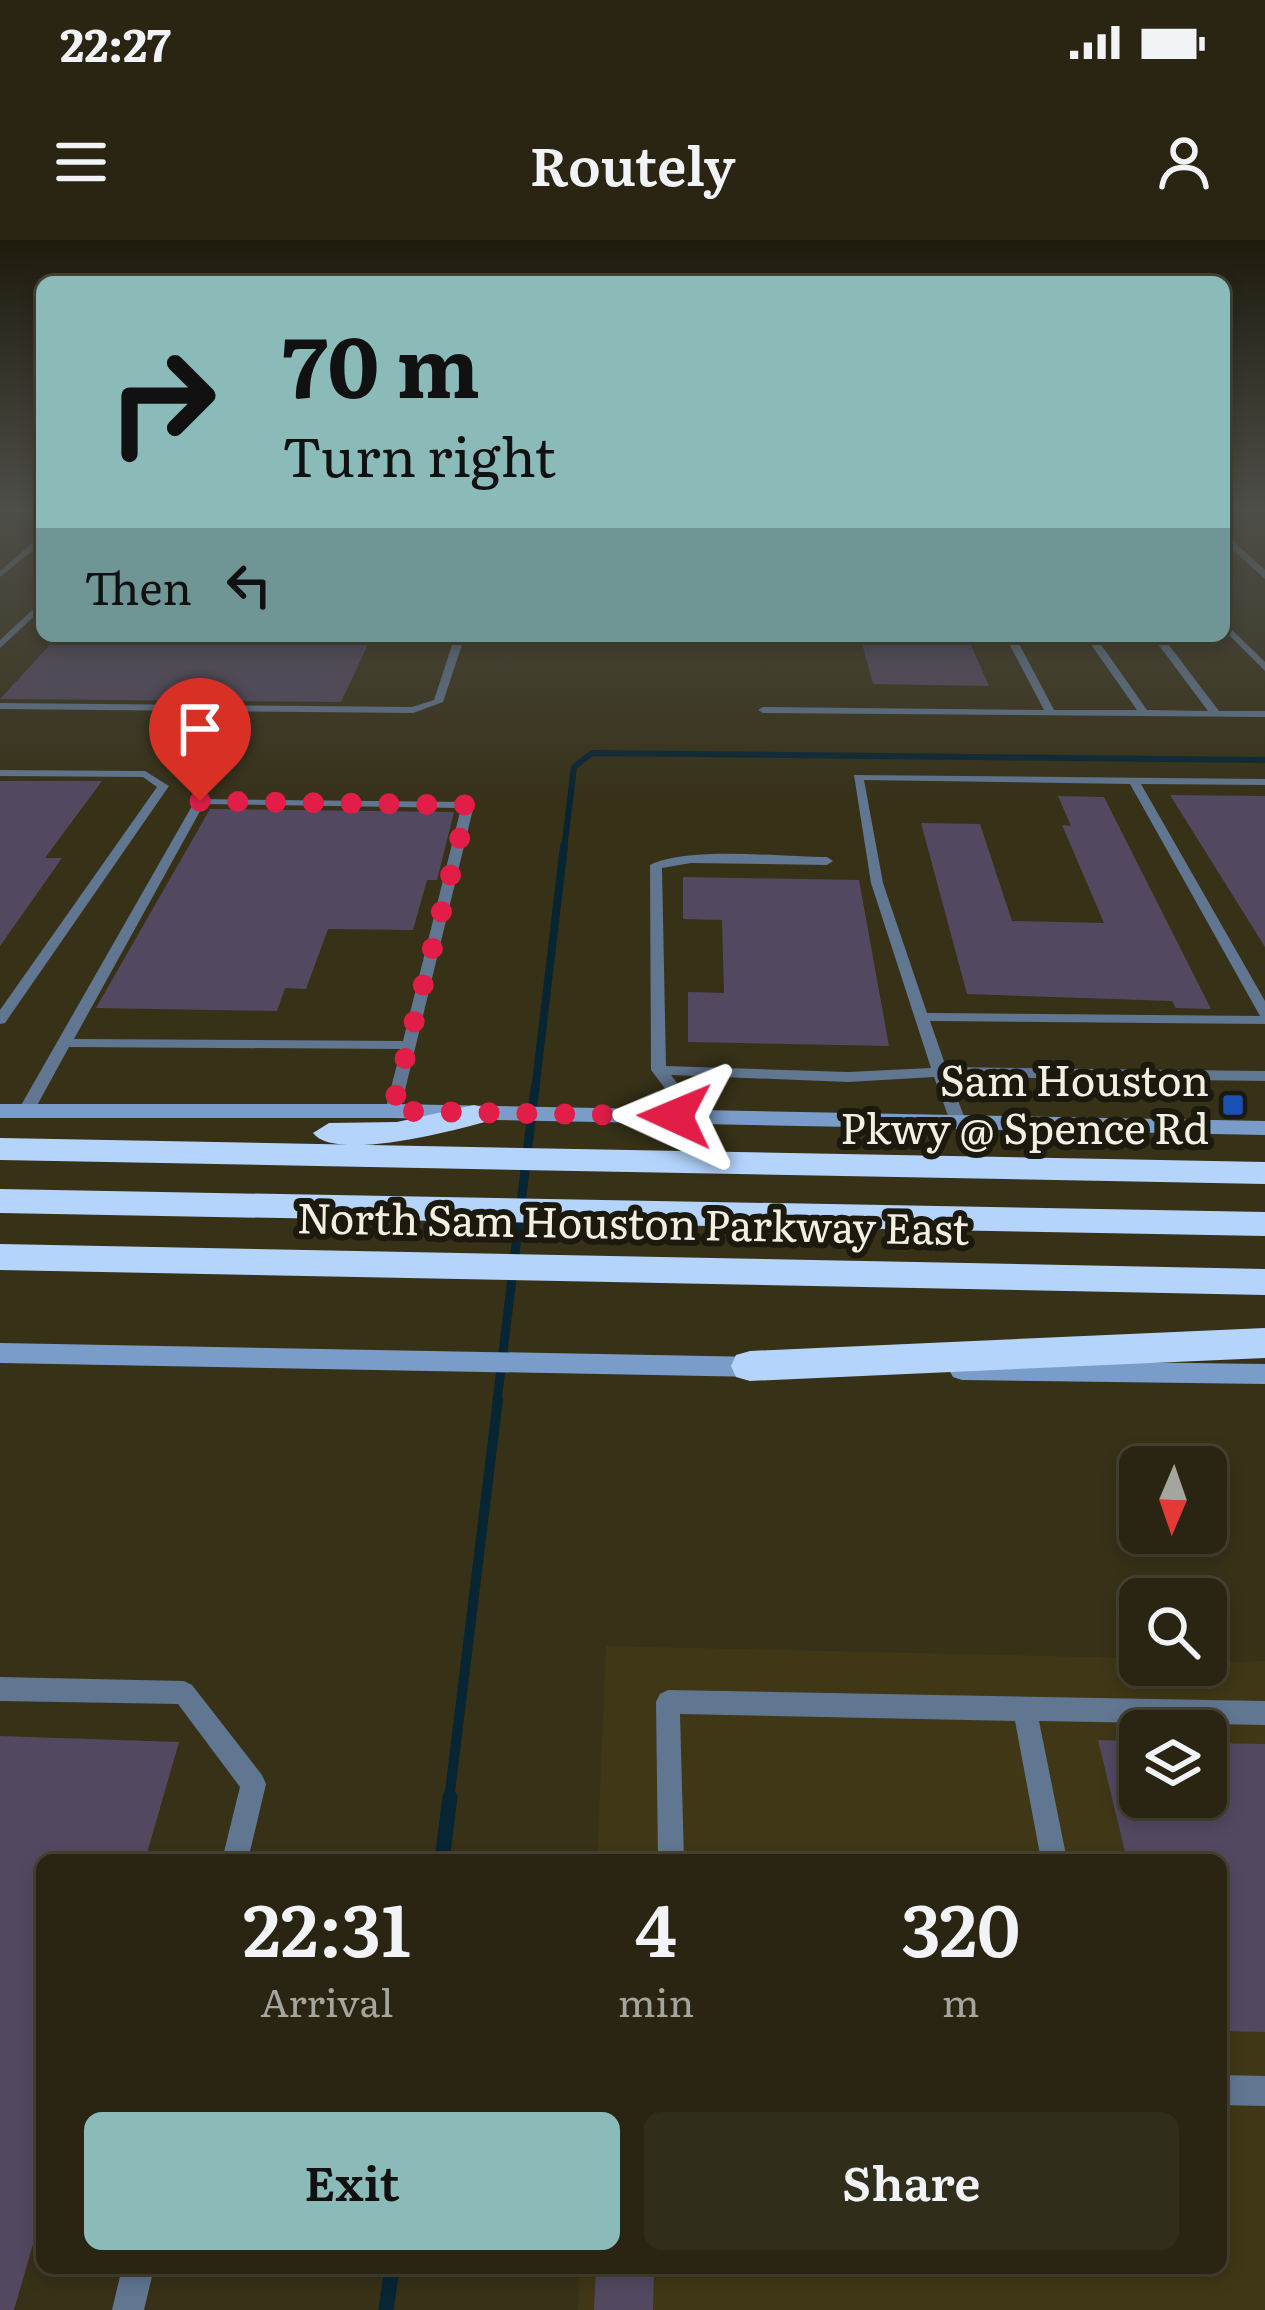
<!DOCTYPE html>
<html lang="en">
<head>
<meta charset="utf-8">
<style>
	:root { --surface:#292512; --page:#312d1b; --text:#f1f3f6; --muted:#a5a59f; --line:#454232; --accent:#8bbbb9 }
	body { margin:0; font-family:Literata,serif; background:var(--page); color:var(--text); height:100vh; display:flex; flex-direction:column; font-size:45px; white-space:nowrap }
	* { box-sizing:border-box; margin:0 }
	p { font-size:39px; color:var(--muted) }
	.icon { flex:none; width:66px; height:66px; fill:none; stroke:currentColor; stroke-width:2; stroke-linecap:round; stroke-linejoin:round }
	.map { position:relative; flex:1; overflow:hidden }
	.drawer { position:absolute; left:36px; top:1614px; width:1191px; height:420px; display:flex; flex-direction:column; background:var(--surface); border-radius:18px; box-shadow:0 6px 18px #0003,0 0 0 3px var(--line) }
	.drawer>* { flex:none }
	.top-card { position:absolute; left:36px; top:36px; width:1194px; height:366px; border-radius:18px; box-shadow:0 6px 18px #0003,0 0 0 3px var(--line); background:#8bbbb9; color:#111; overflow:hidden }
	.needle { width:78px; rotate:182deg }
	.buttons { position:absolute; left:1119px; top:1206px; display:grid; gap:24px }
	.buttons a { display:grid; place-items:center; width:108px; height:108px; border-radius:18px; background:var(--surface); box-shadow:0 6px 18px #0003,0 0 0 3px var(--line); font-size:60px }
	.pin { position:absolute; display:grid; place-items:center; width:102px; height:102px; color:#fff; margin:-123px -51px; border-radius:50% 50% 50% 0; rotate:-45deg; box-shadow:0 0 12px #0007 }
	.pin .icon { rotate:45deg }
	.me { position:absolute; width:132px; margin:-66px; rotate:271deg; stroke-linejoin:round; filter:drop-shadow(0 0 9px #0008) }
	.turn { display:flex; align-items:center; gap:42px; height:252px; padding:0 48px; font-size:54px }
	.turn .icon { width:156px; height:156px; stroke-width:2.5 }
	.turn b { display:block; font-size:84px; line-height:102px }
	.then { display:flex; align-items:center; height:114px; padding:0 48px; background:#0003; gap:24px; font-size:45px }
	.eta { display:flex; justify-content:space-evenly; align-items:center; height:204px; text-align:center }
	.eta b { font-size:72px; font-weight:600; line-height:84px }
	.cta { display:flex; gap:24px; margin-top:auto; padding:24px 48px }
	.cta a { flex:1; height:138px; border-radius:18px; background:var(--accent); color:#111; font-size:48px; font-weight:600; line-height:138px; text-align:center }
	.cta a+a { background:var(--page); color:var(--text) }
	.status { display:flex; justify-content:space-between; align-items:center; height:84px; padding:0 60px; background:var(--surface); direction:ltr }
	.status svg { height:33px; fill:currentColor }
	header { display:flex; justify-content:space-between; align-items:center; height:156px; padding:0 48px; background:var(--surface); font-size:54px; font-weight:600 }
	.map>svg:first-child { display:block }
	.built { fill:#3f3716; fill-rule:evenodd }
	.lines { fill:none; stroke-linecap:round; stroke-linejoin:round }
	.stream-far4 { stroke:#082534; stroke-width:6 }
	.stream-far3 { stroke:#082534; stroke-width:8 }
	.stream-far2 { stroke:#082534; stroke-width:9 }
	.stream-far1 { stroke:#082534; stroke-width:10 }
	.stream { stroke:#082534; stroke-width:15 }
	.building { fill:#524961 }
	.service { fill:#617691; fill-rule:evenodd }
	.minor { fill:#617691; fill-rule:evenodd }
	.secondary { fill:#7a9cc8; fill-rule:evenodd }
	.motorway { fill:#b4d4fc; fill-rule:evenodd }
	.route { stroke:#e11d48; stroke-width:21; stroke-dasharray:0 37.8 }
	.transit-dot { fill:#1a4fb4; stroke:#1c190e; stroke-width:4.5 }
	.labels { text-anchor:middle; stroke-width:12; stroke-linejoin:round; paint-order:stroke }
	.poi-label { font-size:42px; fill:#f3f0e1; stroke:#1c190e; text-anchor:end }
	.street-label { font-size:42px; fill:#f3f0e1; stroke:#1c190e }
</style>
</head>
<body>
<div class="status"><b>22:27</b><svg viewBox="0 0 49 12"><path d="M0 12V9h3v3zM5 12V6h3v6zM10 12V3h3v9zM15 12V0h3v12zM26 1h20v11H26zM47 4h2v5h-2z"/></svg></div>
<header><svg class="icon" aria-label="menu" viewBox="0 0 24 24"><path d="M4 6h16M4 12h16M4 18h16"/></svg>Routely<svg class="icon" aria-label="person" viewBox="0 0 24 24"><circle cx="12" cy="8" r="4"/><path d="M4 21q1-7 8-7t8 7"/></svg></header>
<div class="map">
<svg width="1265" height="2070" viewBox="0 0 1265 2070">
	<rect width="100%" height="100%" fill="#373118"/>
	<!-- built -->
	<path class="built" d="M606,1406L1140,1418V1425L1265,1421V2070H578L579,2028H1221V1620H597ZM1140,1491H1206V1557H1140Z"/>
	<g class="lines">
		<!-- stream-far4 -->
		<path class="stream-far4" d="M564,609L574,527L592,513L1265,520"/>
		<!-- stream-far3 -->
		<path class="stream-far3" d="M535,851L564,606"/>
		<!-- stream-far2 -->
		<path class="stream-far2" d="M497,1162L535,848"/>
		<!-- stream-far1 -->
		<path class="stream-far1" d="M449,1560L498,1159"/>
		<!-- stream -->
		<g class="stream">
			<path d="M442,1620L450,1557"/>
			<path d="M386,2070L392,2028"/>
		</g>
	</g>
	<!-- building -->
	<g class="building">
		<path d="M58,396H372L341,462L0,459Z"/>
		<path d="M860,396H967L989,446L873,444Z"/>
		<path d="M0,541H102L45,618H62L0,706Z"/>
		<path d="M1170,555L1265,556V707Z"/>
		<path d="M1058,556L1104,557L1211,769L1176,768L1172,761L967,754L921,583L980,584L1012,681L1104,683L1062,585L1071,586Z"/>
		<path d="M210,569L454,572L437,640H427L413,690L328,689L306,749L285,748L277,771L96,768Z"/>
		<path d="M683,637L859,640L889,806L688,802V752L724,753L722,680L683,679Z"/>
		<path d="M0,1496L179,1502L145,1620H42V1973L14,2070H0Z"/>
		<path d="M1098,1500L1140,1501V1557H1206V1503L1265,1504V1792L1221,1791V1620H1127Z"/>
		<path d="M596,2028H654L653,2070H594Z"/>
	</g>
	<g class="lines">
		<!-- service -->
		<g class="service">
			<path d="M39,297H42V303L0,337V331Z"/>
			<path d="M42,361V369L0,408V400Z"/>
			<path d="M1224,382L1265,422V431L1224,390Z"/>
			<path d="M455,396H465L443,462L413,473L0,469V463L412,467L434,460Z"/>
			<path d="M1005,396H1015L1054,470H1137L1085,396H1095L1147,470L1208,471L1152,396H1162L1219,471H1265V477L763,473L758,470L763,467L1044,470Z"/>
			<path d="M0,530L145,531L169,546L5,783L0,784V770L157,547L143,537L0,536Z"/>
			<path d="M854,535L1265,539V545L1141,544L1265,761V784L930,781L946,827L1265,831V841L949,837L967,884L959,889L951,884L934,837L848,842L671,835L683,851V876L675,881L669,880L667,851L651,830L650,625C689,606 781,617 827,617L833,621L827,625L691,623L662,628L666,826L848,832L931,828L871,643ZM864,540L1130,544L1260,776L927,773L883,643Z"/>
			<path d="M196,559L468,562L474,565L399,875L393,876L385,871L401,809L69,807L34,871H22L20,867ZM204,564L461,568L403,801L74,799Z"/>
			<path d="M0,1437L184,1441L192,1445L262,1535L266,1544L248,1620H222L240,1547L178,1464L0,1461Z"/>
			<path d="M668,1450L1265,1461V1485L1039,1481L1067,1620H1041L1015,1481L680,1474L684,1620H658L656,1462L660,1454Z"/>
			<path d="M1221,1835L1265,1836V1866L1221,1865Z"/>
			<path d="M122,2028H154L144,2070H112Z"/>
		</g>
		<!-- minor -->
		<path class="minor" d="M1224,293L1265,330V339L1224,302Z"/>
		<!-- secondary -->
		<g class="secondary">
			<path d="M0,864H393L1265,881V895L393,878H0Z"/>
			<path d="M0,1103L759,1117L768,1120L772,1127L768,1134L759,1137L0,1123Z"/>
			<path d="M962,1120L1265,1124V1144L962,1140L953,1137L949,1130L953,1123Z"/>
		</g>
		<!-- motorway -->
		<g class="motorway">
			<path d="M474,865L485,868L490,875L485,882C452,891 335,922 313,893L329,883L397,882Z"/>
			<path d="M0,898L1265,922V944L0,920Z"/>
			<path d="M0,949L1265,972V996L0,973Z"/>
			<path d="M0,1004L1265,1029V1055L0,1030Z"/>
			<path d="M1265,1088V1118L750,1141L736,1137L731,1126L736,1115L750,1111Z"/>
		</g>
	</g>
	<!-- sky -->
	<linearGradient id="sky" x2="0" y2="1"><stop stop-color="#1e1b0d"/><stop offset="0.48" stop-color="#4d4e48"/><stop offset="1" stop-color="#4d4e48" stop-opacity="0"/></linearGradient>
	<rect width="1265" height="561" fill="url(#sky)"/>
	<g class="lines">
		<!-- route -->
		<path class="route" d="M200,561L468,565L392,871L675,876"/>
	</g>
	<!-- markers -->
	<rect class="transit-dot" x="1221" y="853" width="24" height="24" rx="6"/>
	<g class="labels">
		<!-- poi labels -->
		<g class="poi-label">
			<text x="1209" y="856">Sam Houston<tspan x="1209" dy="48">Pkwy @ Spence Rd</tspan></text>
		</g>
		<!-- street labels -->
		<g class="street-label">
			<text transform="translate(633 984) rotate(1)" y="15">North Sam Houston Parkway East</text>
		</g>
	</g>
</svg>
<div class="buttons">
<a><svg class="needle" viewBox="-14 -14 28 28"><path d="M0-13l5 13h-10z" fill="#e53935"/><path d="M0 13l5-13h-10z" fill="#a5a59f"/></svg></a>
<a><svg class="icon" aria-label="search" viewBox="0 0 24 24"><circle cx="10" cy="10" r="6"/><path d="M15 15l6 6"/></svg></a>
<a><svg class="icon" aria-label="layers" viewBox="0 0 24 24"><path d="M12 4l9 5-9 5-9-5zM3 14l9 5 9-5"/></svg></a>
</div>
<div class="pin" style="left:200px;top:561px;background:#d93025"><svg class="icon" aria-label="arrive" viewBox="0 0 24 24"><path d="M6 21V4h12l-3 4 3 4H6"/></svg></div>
<svg class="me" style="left:675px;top:876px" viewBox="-20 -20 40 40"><path d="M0-17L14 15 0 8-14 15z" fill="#e11d48" stroke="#fff" stroke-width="4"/></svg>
<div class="top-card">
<div class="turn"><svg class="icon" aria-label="right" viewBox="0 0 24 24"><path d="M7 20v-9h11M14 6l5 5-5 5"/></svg><div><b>70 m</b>Turn right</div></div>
<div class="then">Then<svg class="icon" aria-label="left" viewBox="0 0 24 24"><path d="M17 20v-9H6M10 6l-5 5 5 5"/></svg></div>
</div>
<section class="drawer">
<div class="eta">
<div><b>22:31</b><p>Arrival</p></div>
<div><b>4</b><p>min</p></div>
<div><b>320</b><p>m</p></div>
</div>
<div class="cta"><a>Exit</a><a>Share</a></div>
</section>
</div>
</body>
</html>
